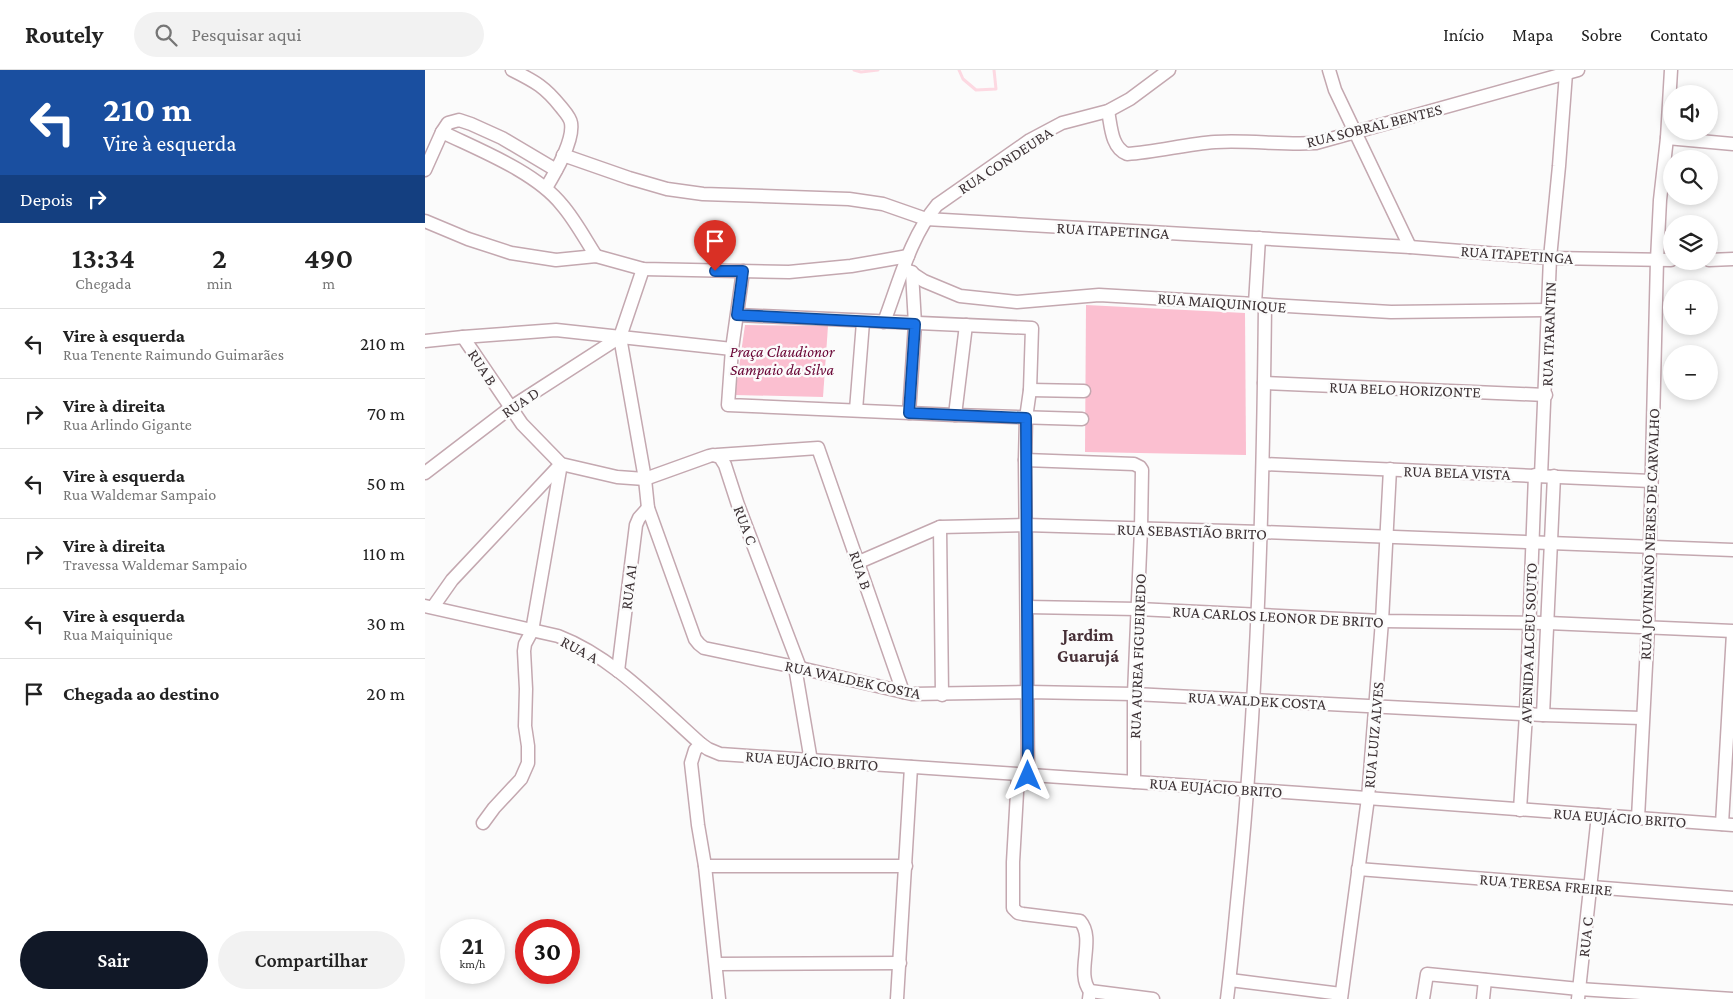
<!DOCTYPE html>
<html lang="pt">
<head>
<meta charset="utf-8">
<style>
	:root { --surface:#fff; --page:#f2f2f2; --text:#222; --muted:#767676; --line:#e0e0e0; --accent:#111827 }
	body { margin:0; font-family:"Crimson Pro",serif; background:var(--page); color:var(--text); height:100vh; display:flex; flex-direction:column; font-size:19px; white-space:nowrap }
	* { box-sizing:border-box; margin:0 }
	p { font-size:16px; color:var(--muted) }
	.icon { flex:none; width:28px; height:28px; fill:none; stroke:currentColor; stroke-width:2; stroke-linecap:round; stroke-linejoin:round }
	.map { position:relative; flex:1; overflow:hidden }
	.drawer { display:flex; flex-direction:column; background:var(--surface); width:425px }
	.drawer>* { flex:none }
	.banner { background:#1a4fa0; color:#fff; overflow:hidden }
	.controls { position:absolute; left:1238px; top:15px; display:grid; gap:10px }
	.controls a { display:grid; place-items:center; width:55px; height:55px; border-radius:50%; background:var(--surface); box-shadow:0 2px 8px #0003; font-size:25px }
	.speed { position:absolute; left:15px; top:849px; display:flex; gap:10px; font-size:25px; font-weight:700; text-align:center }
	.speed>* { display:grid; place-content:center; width:65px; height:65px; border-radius:50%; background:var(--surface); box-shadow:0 2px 8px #0003; line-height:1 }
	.speed small { font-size:12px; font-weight:400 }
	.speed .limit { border:8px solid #d22; background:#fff; color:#111 }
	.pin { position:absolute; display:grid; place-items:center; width:42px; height:42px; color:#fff; margin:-51px -21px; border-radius:50% 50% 50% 0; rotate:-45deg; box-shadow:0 0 5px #0007 }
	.pin .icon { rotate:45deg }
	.me { position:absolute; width:55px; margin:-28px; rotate:0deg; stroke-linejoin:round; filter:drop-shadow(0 0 4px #0008) }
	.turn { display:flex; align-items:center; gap:18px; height:105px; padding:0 20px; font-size:22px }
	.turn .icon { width:65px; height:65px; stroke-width:2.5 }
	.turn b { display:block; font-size:35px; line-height:42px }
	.then { display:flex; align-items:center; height:48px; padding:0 20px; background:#0003; gap:10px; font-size:19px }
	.eta { display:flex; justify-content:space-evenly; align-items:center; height:85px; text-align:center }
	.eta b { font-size:30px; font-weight:600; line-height:35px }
	.action { display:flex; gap:10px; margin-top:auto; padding:10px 20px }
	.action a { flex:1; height:58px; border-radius:30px; background:var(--accent); color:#fff; font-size:20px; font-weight:600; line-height:58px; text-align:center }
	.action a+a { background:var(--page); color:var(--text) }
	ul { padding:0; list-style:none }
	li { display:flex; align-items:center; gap:15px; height:70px; padding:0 20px; border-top:1px solid var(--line) }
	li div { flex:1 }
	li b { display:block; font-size:19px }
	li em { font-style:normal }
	header { display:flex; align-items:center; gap:30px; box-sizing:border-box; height:70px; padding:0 25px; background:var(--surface); border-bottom:1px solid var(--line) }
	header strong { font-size:24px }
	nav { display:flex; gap:28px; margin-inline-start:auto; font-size:18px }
	.search { width:350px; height:45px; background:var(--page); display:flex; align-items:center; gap:12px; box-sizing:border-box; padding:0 18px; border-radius:28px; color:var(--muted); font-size:19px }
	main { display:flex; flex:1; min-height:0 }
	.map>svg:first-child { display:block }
	.green { fill:#fbbfd0 }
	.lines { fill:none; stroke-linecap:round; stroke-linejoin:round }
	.stream { stroke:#fdd9e2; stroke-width:3 }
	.minor-casing { stroke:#c4a8b0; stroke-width:15 }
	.minor { stroke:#fff; stroke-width:12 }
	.route-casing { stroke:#114b97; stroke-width:12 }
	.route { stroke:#1a73e8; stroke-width:9 }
	.labels { text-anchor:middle; stroke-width:5; stroke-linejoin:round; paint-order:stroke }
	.street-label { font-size:16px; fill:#3d3235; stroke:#fbfbfb }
	.park-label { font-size:16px; font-style:italic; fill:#690535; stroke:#fbfbfb }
	.neighbourhood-label { font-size:18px; font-weight:bold; fill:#473037; stroke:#fbfbfb }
</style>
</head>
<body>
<header>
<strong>Routely</strong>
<div class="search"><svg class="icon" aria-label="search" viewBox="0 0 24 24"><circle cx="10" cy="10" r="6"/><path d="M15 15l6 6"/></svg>Pesquisar aqui</div>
<nav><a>Início</a><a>Mapa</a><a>Sobre</a><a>Contato</a></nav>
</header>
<main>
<section class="drawer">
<div class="banner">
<div class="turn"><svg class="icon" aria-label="left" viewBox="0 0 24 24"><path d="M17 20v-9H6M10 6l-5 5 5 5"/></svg><div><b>210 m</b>Vire à esquerda</div></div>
<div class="then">Depois<svg class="icon" aria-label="right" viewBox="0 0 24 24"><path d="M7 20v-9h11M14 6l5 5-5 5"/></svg></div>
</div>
<div class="eta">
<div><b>13:34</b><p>Chegada</p></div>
<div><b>2</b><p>min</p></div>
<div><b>490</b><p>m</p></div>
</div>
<ul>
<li><svg class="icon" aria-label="left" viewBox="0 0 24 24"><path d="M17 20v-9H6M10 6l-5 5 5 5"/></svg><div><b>Vire à esquerda</b><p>Rua Tenente Raimundo Guimarães</p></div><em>210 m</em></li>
<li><svg class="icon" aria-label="right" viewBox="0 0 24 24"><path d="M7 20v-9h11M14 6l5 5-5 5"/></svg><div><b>Vire à direita</b><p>Rua Arlindo Gigante</p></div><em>70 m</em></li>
<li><svg class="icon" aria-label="left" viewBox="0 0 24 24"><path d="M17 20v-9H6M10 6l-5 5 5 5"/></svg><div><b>Vire à esquerda</b><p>Rua Waldemar Sampaio</p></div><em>50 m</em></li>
<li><svg class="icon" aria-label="right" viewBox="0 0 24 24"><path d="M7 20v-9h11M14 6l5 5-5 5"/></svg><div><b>Vire à direita</b><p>Travessa Waldemar Sampaio</p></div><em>110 m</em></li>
<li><svg class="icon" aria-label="left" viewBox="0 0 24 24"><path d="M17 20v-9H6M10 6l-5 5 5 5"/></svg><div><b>Vire à esquerda</b><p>Rua Maiquinique</p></div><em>30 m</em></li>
<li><svg class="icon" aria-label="arrive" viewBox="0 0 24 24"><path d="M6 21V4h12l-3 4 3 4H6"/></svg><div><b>Chegada ao destino</b></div><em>20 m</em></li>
</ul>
<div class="action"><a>Sair</a><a>Compartilhar</a></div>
</section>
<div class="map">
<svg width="1308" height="929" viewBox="0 0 1308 929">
	<rect width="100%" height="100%" fill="#fbfbfb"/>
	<!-- green -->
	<g class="green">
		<path d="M661,235L820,243L821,385L660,382Z"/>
		<path d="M320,255L403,256L398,327L310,325Z"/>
	</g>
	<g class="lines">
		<!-- stream -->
		<g class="stream">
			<path d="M429,0L436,2L453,0"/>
			<path d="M534,0L538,9L551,20L571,19L569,0"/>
		</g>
		<defs>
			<g id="minor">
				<path d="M87,0C111,12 120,17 136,37C140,42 145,47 146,53C149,71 130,103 121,118"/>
				<path d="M904,0L910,20L985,177"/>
				<path d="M683,41C686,55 686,78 702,84C732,82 761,74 790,72C824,70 857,75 891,73L1153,0"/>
				<path d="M17,62C54,80 111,102 137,135C150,150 160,169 171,186"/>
				<path d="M1242,68L1308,74"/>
				<path d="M138,85L204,108L242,119L278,124L424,129L458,134L501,149L985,177L1125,188L1246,190"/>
				<path d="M0,100L17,62L23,53L34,50L46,54L77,68L131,100"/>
				<path d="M0,151L43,169L86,183L131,190L171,186L218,199L364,202L426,196L483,186"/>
				<path d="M1284,190L1308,189"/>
				<path d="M479,198L499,211L535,226L592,232L674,225L966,242L1123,240"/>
				<path d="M218,199L195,267L220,409L223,438L270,569L274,574L279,578L375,598L487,624L603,622L709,624L1118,645L1217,648"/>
				<path d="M318,201L307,279L303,335L530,345L657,349"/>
				<path d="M830,234L834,168"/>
				<path d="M313,245L607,258L605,320L601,348L600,390L603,705"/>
				<path d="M459,252C474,213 485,167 512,135L605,70L637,53L683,41L705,29L744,0"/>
				<path d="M38,267L97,354L136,394L192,407L220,409L284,386L288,385L295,387L300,395L313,435L375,598"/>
				<path d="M0,271L38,267L131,260L307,279"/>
				<path d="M839,313L1121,325"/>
				<path d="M605,320L659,321"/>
				<path d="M431,340L438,252"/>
				<path d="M484,343L490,254L487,202"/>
				<path d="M530,345L541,255"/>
				<path d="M292,385L393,378L478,622"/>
				<path d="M600,390L709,394L715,397L717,400L716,459L709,624V712"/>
				<path d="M838,394L1226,411"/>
				<path d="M0,403L85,338L195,267"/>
				<path d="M1116,406L1125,188L1134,96L1141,3"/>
				<path d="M515,457L517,625"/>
				<path d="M434,492L515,457L601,455L836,462L1308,480"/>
				<path d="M0,536L133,566C188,587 232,635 276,674L283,679L295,684L874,723L1308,755"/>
				<path d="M8,537L27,510L136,394"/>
				<path d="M602,537L713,539L957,551L1123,553L1308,561"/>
				<path d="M370,597L386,691"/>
				<path d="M193,601L211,455L214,448L223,438"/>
				<path d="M1118,645L1129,406"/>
				<path d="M276,674L270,680L266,693L273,755L280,796L294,929"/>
				<path d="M593,705L588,792V838L593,843L598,844L655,851C671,869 650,903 665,921"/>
				<path d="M1095,740L1101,644L1110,405"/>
				<path d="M1213,748L1223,557L1232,190L1235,130L1242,68L1246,0"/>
				<path d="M58,753L69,738L96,709L103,693V676L100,656L101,619L99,581L100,574L107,561L136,394"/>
				<path d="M1297,754L1308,563"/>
				<path d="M280,796H481"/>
				<path d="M933,799L1308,828"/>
				<path d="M292,894L475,893"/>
				<path d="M805,910L916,924"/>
				<path d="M472,929L486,697"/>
				<path d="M664,929L665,921L728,929"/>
				<path d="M802,929C807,890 810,851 814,813C833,620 838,428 840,235"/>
				<path d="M916,929L943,728L957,551L965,399"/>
				<path d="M998,929L1002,904L1154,919L1308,929"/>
				<path d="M1058,929L1060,910"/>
				<path d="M1153,929L1173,745"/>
			</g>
		</defs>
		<!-- minor casing -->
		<use href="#minor" class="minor-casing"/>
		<!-- minor -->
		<use href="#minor" class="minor"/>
	</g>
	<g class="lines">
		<defs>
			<path id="route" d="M290,201H318L312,245L490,254L484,343L601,348L603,706"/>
		</defs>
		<!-- route casing -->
		<use href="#route" class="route-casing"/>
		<!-- route -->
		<use href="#route" class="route"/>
	</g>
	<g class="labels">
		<!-- street labels -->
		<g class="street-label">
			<text transform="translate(949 55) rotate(-14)" y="6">RUA SOBRAL BENTES</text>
			<text transform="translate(580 90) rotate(-33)" y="6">RUA CONDEUBA</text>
			<text transform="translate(688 160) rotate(3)" y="6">RUA ITAPETINGA</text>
			<text transform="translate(1092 184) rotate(4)" y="6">RUA ITAPETINGA</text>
			<text transform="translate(797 232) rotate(4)" y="6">RUA MAIQUINIQUE</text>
			<text transform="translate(1123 264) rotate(-88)" y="6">RUA ITARANTIN</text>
			<text transform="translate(58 297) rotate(57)" y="6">RUA B</text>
			<text transform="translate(980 319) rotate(2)" y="6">RUA BELO HORIZONTE</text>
			<text transform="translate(95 332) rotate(-34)" y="6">RUA D</text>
			<text transform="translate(1032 402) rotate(2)" y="6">RUA BELA VISTA</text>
			<text transform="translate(321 455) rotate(69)" y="6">RUA C</text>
			<text transform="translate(767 461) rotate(2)" y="6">RUA SEBASTIÃO BRITO</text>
			<text transform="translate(1224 464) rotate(-88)" y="6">RUA JOVINIANO NERES DE CARVALHO</text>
			<text transform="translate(436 500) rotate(71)" y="6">RUA B</text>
			<text transform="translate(203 517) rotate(-83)" y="6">RUA A1</text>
			<text transform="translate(853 546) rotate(3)" y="6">RUA CARLOS LEONOR DE BRITO</text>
			<text transform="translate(1103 573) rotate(-88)" y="6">AVENIDA ALCEU SOUTO</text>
			<text transform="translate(155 579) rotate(28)" y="6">RUA A</text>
			<text transform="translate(712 586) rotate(-88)" y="6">RUA AUREA FIGUEIREDO</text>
			<text transform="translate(428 609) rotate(12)" y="6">RUA WALDEK COSTA</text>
			<text transform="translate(832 630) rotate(3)" y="6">RUA WALDEK COSTA</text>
			<text transform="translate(948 665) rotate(-85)" y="6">RUA LUIZ ALVES</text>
			<text transform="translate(387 690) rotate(4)" y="6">RUA EUJÁCIO BRITO</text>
			<text transform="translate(791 717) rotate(4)" y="6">RUA EUJÁCIO BRITO</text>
			<text transform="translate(1195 747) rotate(4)" y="6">RUA EUJÁCIO BRITO</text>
			<text transform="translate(1121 814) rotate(5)" y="6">RUA TERESA FREIRE</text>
			<text transform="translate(1160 867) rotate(-84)" y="6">RUA C</text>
		</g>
		<!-- park labels -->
		<g class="park-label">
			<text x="357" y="287">Praça Claudionor<tspan x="357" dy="18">Sampaio da Silva</tspan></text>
		</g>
		<!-- neighbourhood labels -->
		<g class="neighbourhood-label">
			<text x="663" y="571">Jardim<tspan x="663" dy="21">Guarujá</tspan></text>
		</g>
	</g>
</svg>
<div class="controls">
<a><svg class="icon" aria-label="sound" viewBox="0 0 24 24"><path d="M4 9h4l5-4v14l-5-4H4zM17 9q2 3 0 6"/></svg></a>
<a><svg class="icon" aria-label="search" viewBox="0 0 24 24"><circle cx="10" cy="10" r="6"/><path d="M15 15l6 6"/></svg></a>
<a><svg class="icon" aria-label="layers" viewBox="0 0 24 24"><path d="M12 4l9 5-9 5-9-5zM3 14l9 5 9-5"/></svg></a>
<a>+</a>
<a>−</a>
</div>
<div class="speed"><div>21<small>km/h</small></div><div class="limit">30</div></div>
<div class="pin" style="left:290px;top:201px;background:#d93025"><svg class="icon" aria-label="arrive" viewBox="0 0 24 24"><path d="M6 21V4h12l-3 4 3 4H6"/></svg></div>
<svg class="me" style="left:603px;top:706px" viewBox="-20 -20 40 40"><path d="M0-17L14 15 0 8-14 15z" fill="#1a73e8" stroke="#fff" stroke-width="4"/></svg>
</div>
</main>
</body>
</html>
